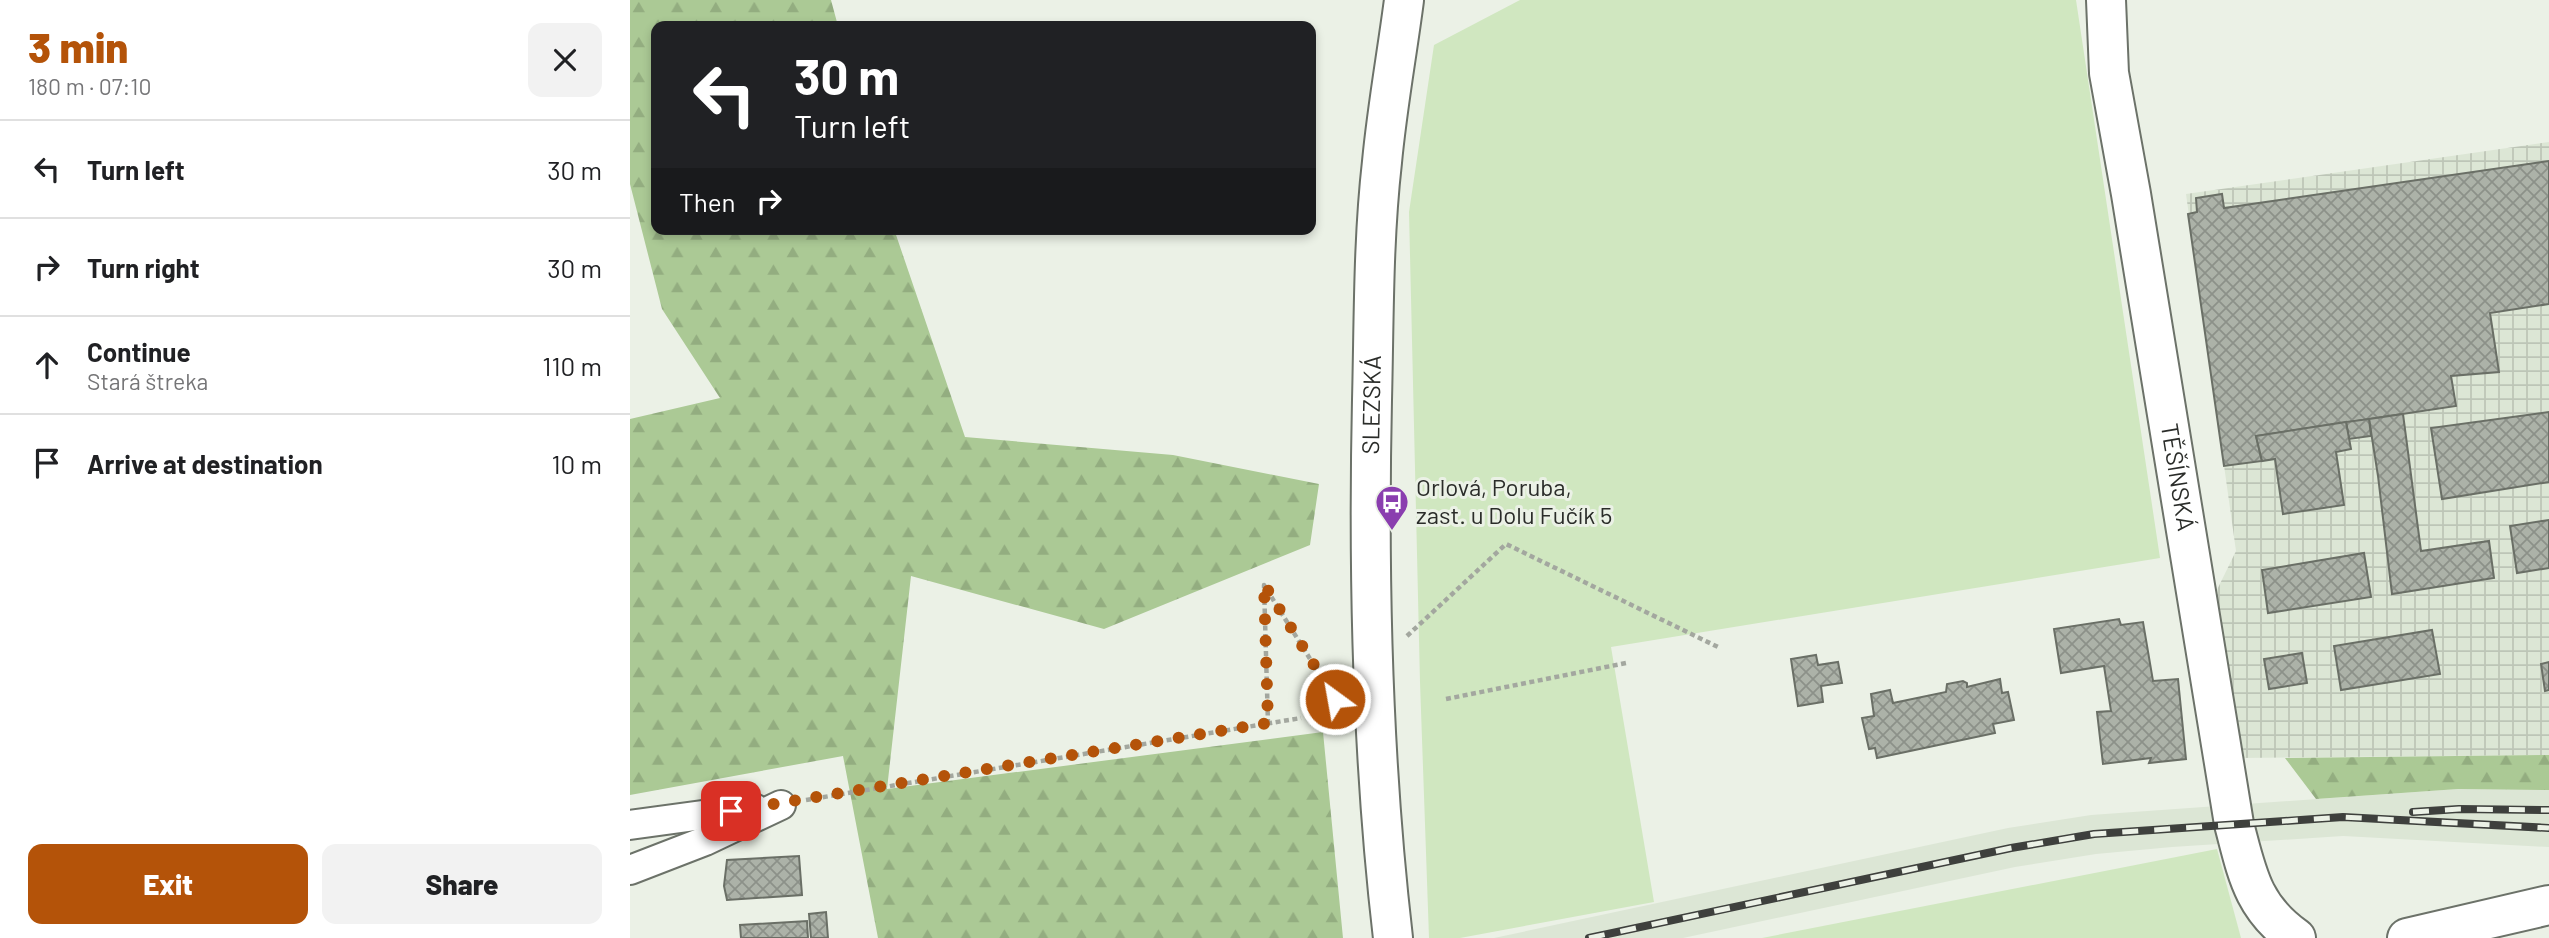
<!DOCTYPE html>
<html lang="en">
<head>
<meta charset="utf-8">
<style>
	:root { --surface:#fff; --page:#f2f2f2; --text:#202124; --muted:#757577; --line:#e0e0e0; --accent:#b45309 }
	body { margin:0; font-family:Barlow,sans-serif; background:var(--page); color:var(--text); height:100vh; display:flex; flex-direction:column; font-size:26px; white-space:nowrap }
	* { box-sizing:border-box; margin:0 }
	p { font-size:23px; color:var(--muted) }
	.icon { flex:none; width:38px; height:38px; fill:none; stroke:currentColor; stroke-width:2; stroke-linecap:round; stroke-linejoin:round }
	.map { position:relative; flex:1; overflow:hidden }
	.panel { display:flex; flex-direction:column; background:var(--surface); width:630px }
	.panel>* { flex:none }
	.hud { position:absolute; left:21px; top:21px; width:665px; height:214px; border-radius:14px; box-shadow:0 4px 10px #0003; background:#202124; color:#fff; overflow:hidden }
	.pin { position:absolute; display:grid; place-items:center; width:60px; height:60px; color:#fff; margin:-30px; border-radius:14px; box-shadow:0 4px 10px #0006 }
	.me { position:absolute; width:77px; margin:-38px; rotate:328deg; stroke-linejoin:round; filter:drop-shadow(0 0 5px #0008) }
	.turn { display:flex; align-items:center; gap:24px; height:147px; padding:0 28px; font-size:32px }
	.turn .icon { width:91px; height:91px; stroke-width:2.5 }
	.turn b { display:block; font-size:49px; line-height:60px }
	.then { display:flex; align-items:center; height:66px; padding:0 28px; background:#0003; gap:14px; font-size:26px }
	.round { display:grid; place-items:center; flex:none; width:74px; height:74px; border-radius:14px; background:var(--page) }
	.head { display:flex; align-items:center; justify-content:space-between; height:119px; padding:0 28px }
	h1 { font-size:42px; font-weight:800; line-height:52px; color:var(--accent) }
	.cta { display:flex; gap:14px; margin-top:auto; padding:14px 28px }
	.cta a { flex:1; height:80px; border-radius:14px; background:var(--accent); color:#fff; font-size:28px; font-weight:800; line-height:80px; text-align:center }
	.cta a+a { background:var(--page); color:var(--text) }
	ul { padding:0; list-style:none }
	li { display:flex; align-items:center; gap:21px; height:98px; padding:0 28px; border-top:2px solid var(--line) }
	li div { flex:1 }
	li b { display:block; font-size:26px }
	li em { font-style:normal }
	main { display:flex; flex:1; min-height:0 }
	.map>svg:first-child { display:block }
	.built { fill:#dce6d5 }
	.industrial { fill:url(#industrial-grid) }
	.green { fill:#d0e7c0 }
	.forest { fill:url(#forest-firs) }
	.building { fill:url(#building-cross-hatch); stroke:#6a6f66; stroke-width:2 }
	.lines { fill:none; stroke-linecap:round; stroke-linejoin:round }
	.street-casing { stroke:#6c7269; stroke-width:32 }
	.secondary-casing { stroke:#6c7269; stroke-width:42 }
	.path { stroke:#a3a79f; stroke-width:4.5; stroke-dasharray:5 3.5; stroke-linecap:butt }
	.street { stroke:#fff; stroke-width:28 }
	.secondary { stroke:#fff; stroke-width:38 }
	.rail-casing { stroke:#3e403d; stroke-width:8 }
	.rail { stroke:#ebf1e6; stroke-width:5; stroke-dasharray:16; stroke-linecap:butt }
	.route { stroke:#b45309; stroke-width:12; stroke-dasharray:0 21.6 }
	.labels { text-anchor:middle; stroke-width:6; stroke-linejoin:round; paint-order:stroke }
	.street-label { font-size:24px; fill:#2a2c29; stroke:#ebf1e6 }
	.poi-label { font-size:24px; fill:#2a2c29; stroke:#ebf1e6; text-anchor:start }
</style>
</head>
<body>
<main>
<section class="panel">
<div class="head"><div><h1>3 min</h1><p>180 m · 07:10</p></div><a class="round"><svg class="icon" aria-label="close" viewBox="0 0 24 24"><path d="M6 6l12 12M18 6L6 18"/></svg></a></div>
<ul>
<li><svg class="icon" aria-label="left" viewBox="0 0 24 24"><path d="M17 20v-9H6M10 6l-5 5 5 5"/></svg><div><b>Turn left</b></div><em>30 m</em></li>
<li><svg class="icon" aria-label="right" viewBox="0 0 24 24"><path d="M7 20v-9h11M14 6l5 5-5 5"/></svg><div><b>Turn right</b></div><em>30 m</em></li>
<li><svg class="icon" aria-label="ahead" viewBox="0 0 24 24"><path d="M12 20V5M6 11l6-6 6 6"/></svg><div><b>Continue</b><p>Stará štreka</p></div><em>110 m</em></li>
<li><svg class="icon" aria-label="arrive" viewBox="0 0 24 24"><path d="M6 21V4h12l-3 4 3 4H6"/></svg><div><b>Arrive at destination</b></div><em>10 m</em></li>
</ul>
<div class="cta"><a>Exit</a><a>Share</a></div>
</section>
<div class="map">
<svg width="1919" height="938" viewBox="0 0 1919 938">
	<defs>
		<pattern id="industrial-grid" width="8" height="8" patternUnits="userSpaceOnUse" patternTransform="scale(1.75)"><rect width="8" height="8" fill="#dce6d5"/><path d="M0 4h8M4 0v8" fill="none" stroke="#bdc5b7"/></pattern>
		<pattern id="forest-firs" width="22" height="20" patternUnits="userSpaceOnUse" patternTransform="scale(1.75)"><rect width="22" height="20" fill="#abc995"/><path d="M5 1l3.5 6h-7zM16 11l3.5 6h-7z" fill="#93ad80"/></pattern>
		<pattern id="building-cross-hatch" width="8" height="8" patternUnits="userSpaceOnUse" patternTransform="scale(1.75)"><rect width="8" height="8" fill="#acb2a8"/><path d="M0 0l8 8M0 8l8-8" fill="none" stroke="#8c9189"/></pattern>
	</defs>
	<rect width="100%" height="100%" fill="#ebf1e6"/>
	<!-- built -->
	<path class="built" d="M1828,789L1919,790V847L1713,836L1542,847L1466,854L1385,867L1053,938H864L1378,828L1461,815Z"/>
	<!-- industrial -->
	<path class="industrial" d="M1919,142V755L1610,758L1583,598L1606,551L1556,194Z"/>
	<!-- green -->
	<g class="green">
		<path d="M890,0H1446L1530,558L981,647L1024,902L830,938H799L790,682L779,212L804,45Z"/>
		<path d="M1587,849L1611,938H1132Z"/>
	</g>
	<!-- forest -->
	<g class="forest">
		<path d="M0,0H201L208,26H26V229H264L335,437L543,455L689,484L680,545L474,629L281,576L257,789L693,732L713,938H248L213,756L0,795V419L90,398L32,309L0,184Z"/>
		<path d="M1919,755V790L1828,789L1686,799L1655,758Z"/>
	</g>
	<!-- building -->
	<g class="building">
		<path d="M1919,161V304L1860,313L1869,372L1821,376L1826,406L1626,436L1632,461L1594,466L1558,214L1567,212L1566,198L1592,194L1594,208Z"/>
		<path d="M1919,412V482L1812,499L1801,428Z"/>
		<path d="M1773,414L1791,551L1859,541L1864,578L1762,594L1748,476L1739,419Z"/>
		<path d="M1739,419L1741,436L1719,439L1716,422Z"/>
		<path d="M1716,422L1721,449L1706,452L1714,505L1653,514L1645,459L1632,461L1626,436Z"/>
		<path d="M1919,520V568L1887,573L1880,526Z"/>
		<path d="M1734,553L1741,597L1638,613L1632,570Z"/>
		<path d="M1489,619L1491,625L1513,622L1523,681L1548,679L1556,759L1519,763L1521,758L1473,764L1467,712L1481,711L1474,666L1431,673L1424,629Z"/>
		<path d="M1802,630L1810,674L1711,690L1704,646Z"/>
		<path d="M1672,653L1677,683L1639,689L1634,659Z"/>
		<path d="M1186,655L1188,665L1208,662L1212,683L1191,686L1193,702L1168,706L1161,659Z"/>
		<path d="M1919,662V690L1915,691L1911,664Z"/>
		<path d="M1370,679L1372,693L1378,692L1384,720L1363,724L1365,733L1247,758L1245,748L1239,749L1232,718L1244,716L1241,694L1260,690L1263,703L1316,692L1317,684L1333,681L1337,683V687Z"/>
		<path d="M169,856L172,895L97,900L94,886L97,860Z"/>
		<path d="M196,912L198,938H181L179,914Z"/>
		<path d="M177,921L178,938H111L110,925Z"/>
	</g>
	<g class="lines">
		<defs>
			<g id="street">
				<path d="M0,825L124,808"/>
				<path d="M0,870L75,841L151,805"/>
			</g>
			<g id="secondary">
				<path id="s1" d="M1476,0L1479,73L1501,194L1604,824C1617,873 1622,907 1666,938"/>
				<path id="s2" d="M763,938C742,759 738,580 742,400C744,321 743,241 752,162C757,108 767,54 774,0"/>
				<path d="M1777,938L1919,905"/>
			</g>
		</defs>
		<!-- street casing -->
		<use href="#street" class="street-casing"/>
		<!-- secondary casing -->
		<use href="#secondary" class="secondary-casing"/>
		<!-- path -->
		<g class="path">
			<path d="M777,636L876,544L1088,647"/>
			<path d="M816,699L996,663"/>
			<path d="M638,724L634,585L705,699"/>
			<path d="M176,800L671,718"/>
		</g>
		<!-- street -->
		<use href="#street" class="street"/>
		<!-- secondary -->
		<use href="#secondary" class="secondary"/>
		<defs>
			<g id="rail">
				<path d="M1783,812L1829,809L1919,810"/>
				<path d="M959,938L1381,848L1464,834L1713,817L1919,828"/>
			</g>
		</defs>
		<!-- rail casing -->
		<use href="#rail" class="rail-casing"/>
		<!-- rail -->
		<use href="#rail" class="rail"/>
	</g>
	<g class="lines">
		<!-- route -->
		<path class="route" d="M101,811L638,723L634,584L705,699"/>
	</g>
	<!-- icons -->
	<defs>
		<symbol id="bus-pin" viewBox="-11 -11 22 30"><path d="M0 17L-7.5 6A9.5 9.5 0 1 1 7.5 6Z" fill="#8a3eaf" stroke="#ebf1e6"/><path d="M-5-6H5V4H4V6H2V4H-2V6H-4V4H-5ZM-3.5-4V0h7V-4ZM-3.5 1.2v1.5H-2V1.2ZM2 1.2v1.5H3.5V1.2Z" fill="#fff"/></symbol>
	</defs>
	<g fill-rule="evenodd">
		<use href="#bus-pin" x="743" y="483" width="38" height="52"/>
	</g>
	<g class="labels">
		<!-- street labels -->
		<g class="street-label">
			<text dy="8" stroke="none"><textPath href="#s2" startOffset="534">SLEZSKÁ</textPath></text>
			<text dy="8" stroke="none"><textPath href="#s1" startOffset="483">TĚŠÍNSKÁ</textPath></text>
		</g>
		<!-- poi labels -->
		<g class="poi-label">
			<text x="786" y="496">Orlová, Poruba,<tspan x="786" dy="28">zast. u Dolu Fučík 5</tspan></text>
		</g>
	</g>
</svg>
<div class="pin" style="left:101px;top:811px;background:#d93025"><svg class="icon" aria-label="arrive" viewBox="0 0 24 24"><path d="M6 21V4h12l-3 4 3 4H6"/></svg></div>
<svg class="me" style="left:705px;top:699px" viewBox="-20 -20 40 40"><circle r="17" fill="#b45309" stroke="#fff" stroke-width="3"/><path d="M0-11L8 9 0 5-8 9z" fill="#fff"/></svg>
<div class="hud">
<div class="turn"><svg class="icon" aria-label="left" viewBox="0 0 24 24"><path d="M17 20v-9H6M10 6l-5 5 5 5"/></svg><div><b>30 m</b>Turn left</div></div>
<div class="then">Then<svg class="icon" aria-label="right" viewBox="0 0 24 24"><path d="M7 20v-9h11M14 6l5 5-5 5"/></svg></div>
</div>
</div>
</main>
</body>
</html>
